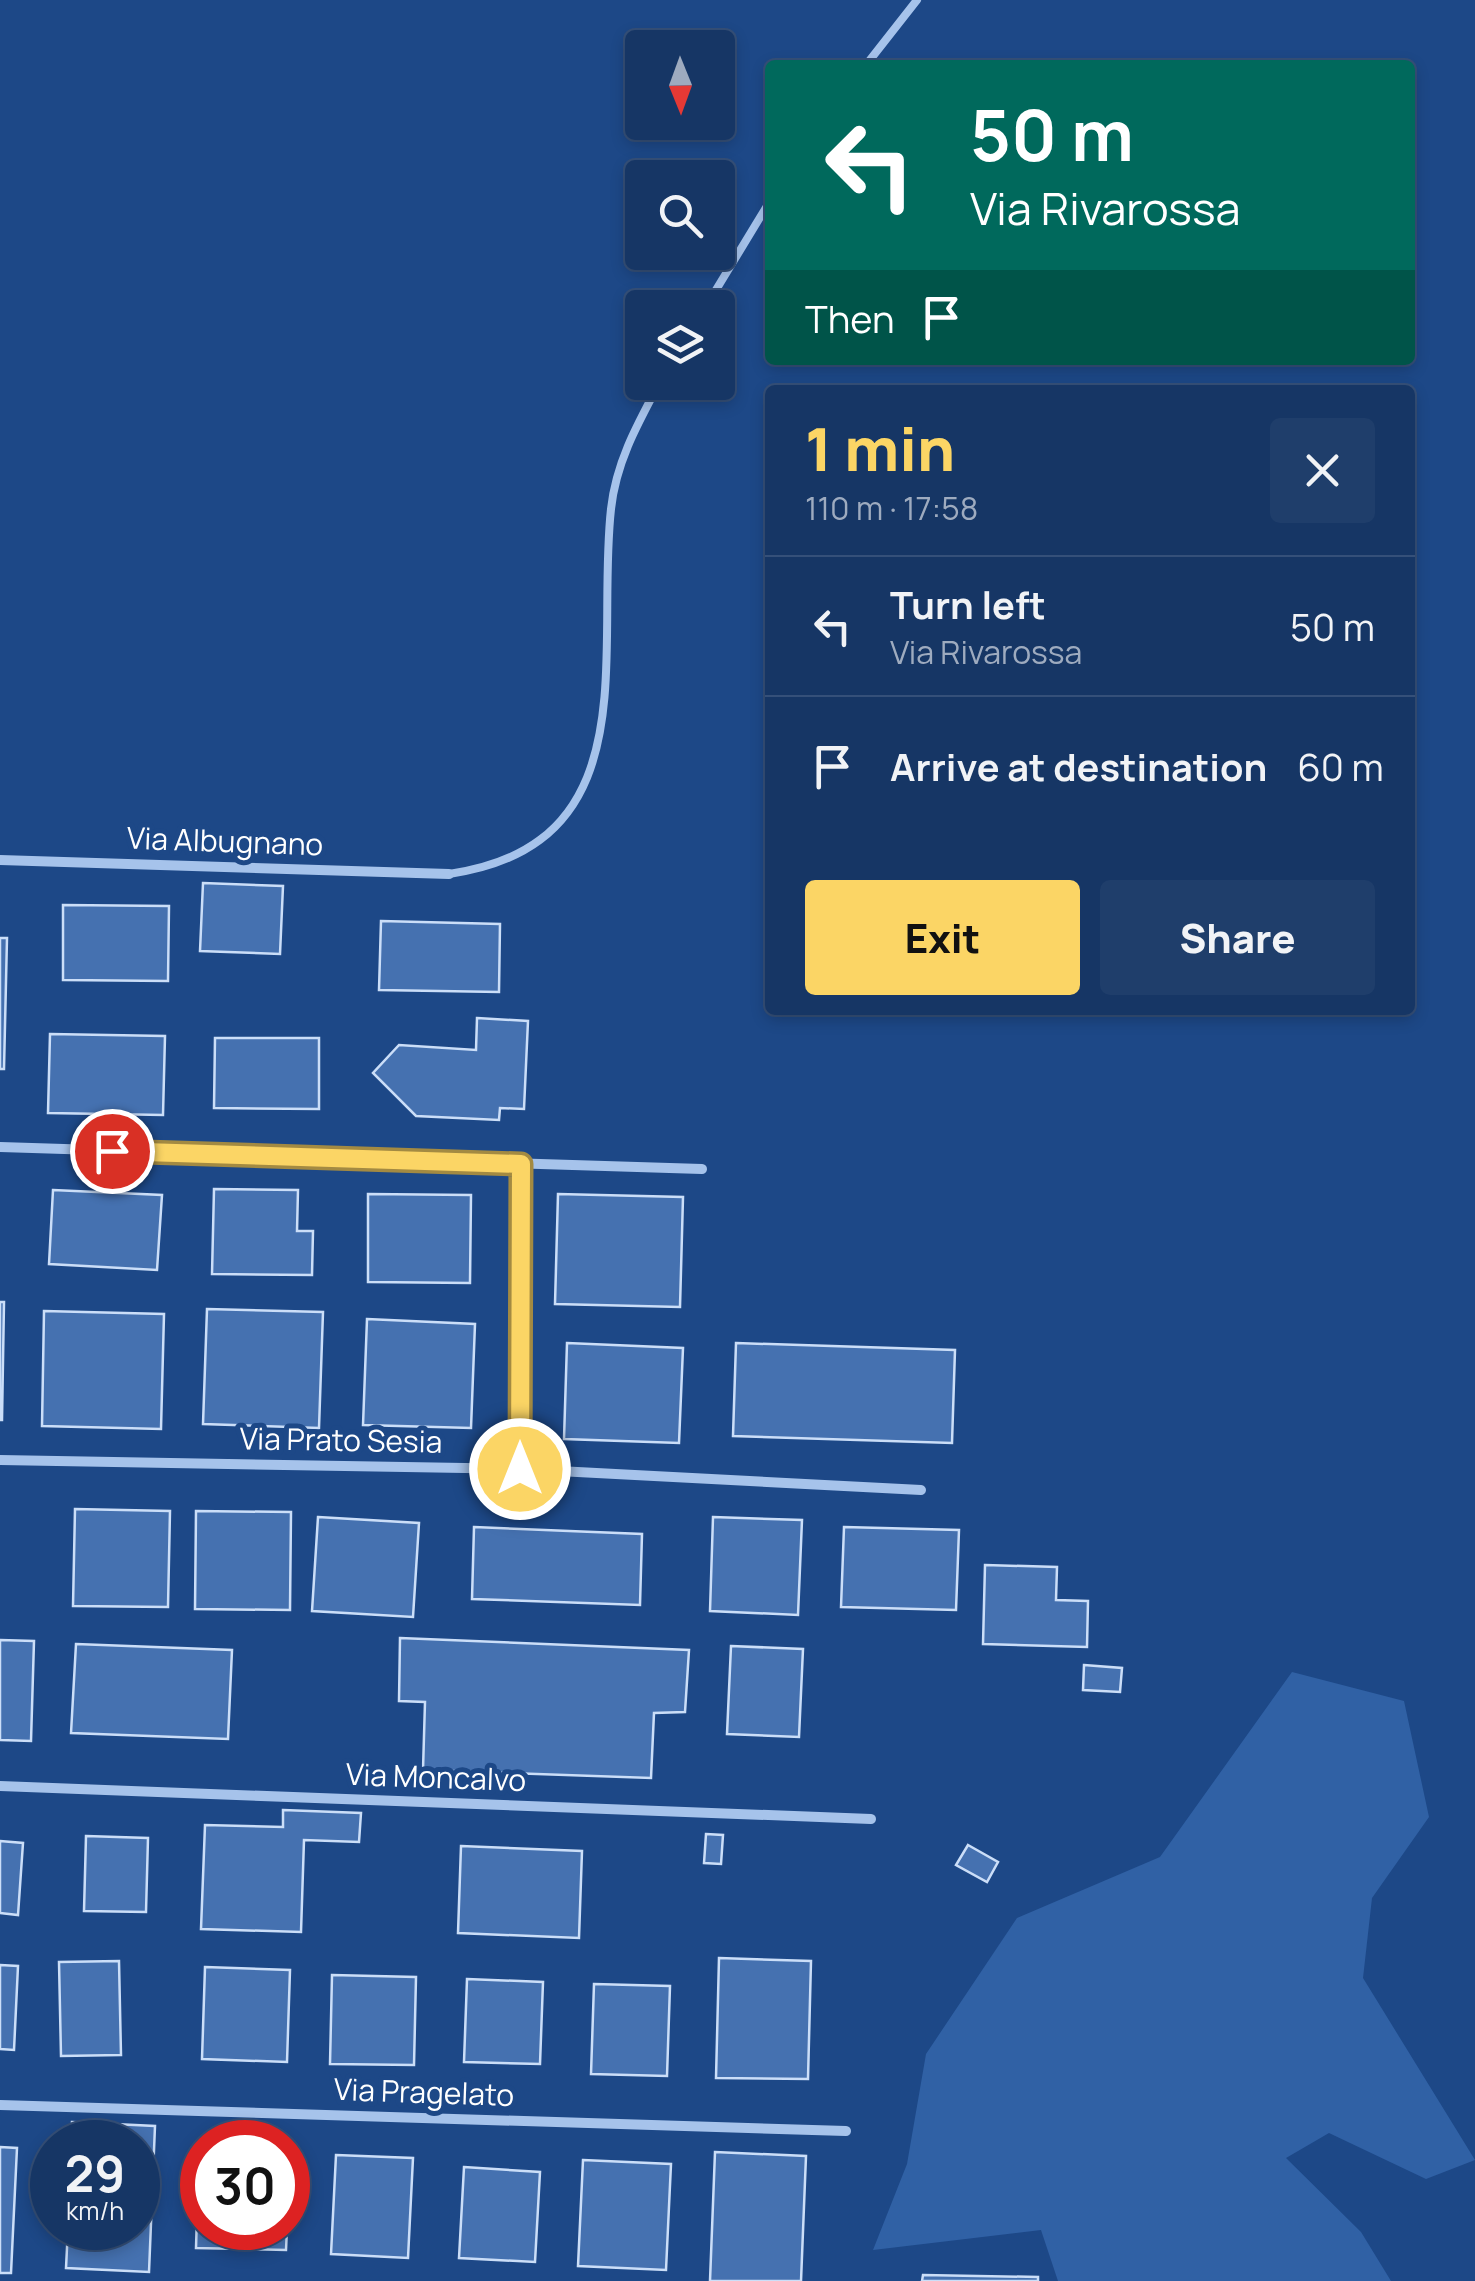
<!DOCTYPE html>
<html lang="en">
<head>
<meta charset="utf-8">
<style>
	:root { --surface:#163665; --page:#1f3e6b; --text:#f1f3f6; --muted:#9eabbf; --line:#355079; --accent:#fbd565 }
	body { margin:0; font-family:Manrope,sans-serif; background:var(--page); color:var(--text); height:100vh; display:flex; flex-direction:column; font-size:38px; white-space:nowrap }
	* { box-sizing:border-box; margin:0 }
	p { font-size:32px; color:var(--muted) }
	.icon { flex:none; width:55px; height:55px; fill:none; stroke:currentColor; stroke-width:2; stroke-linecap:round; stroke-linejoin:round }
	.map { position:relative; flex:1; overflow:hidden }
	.drawer { position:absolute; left:765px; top:385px; width:650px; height:630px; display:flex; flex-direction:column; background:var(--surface); border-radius:10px; box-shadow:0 5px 15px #0003,0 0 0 2px var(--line) }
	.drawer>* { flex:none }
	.top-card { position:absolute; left:765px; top:60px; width:650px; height:305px; border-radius:10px; box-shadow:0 5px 15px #0003,0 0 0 2px var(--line); background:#00695c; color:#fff; overflow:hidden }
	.needle { width:65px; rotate:179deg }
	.fabs { position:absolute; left:625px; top:30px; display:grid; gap:20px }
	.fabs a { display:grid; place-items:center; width:110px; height:110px; border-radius:10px; background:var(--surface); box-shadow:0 5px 15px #0003,0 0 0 2px var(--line); font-size:50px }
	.speed { position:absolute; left:30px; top:2120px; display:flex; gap:20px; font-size:50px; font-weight:700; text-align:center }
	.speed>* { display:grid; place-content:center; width:130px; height:130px; border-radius:50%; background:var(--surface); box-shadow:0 5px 15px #0003,0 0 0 2px var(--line); line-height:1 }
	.speed small { font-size:25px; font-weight:400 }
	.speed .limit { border:15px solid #d22; background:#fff; color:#111 }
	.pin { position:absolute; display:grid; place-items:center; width:85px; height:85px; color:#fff; margin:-42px; border:5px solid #fff; border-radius:50%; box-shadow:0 2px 10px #0007 }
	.me { position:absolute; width:110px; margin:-55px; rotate:0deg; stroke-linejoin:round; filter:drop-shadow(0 0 8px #0008) }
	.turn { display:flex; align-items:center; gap:35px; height:210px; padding:0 40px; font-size:45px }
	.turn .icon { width:130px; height:130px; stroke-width:2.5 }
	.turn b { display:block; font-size:70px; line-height:85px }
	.then { display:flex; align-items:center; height:95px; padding:0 40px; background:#0003; gap:20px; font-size:38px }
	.round { display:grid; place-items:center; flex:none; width:105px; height:105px; border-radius:10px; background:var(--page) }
	.head { display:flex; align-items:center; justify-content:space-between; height:170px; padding:0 40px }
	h1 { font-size:60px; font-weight:800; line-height:75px; color:var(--accent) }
	.cta { display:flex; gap:20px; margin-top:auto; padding:20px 40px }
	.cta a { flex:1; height:115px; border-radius:10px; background:var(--accent); color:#111; font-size:40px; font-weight:800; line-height:115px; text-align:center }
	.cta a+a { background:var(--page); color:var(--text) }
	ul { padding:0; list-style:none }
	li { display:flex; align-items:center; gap:30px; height:140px; padding:0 40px; border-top:2px solid var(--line) }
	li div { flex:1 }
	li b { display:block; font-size:38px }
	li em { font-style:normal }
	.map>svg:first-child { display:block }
	.green { fill:#3061a5 }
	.building { fill:#4571b0; stroke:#cbdef8; stroke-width:2.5 }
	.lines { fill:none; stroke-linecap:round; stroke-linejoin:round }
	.service { stroke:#a6c3eb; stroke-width:8 }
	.minor { stroke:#a6c3eb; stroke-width:10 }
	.route-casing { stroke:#a38a42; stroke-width:25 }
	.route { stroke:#fbd565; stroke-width:18 }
	.labels { text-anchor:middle; stroke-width:10; stroke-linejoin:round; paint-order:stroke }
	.street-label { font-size:30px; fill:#fff; stroke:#1d4887 }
</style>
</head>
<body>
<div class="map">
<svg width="1475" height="2281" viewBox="0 0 1475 2281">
	<rect width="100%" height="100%" fill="#1d4887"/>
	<!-- green -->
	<path class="green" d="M1292,1672L1404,1701L1429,1817L1372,1898L1363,1978L1475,2160L1426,2179L1329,2133L1286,2158L1361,2232L1391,2281H1058L1041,2230L873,2250L907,2164L926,2054L1017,1918L1160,1857Z"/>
	<!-- building -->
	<g class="building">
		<path d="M203,883L283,886L280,954L200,951Z"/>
		<path d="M63,905L169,906L168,981L63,980Z"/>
		<path d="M381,921L500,924L499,992L379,990Z"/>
		<path d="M0,938H7L4,1069H0Z"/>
		<path d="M477,1018L528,1021L524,1109L500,1108L499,1120L416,1116L373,1073L399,1045L476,1050Z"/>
		<path d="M50,1034L165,1036L163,1115L48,1113Z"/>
		<path d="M215,1038H319V1109L214,1108Z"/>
		<path d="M214,1189L298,1190L297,1231H313L312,1275L212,1274Z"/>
		<path d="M53,1190L162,1195L157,1270L49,1264Z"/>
		<path d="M368,1194L471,1195L470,1283L368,1282Z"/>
		<path d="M558,1194L683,1197L680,1307L555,1304Z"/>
		<path d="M0,1302H4L2,1420H0Z"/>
		<path d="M207,1309L323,1312L319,1428L203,1424Z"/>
		<path d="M44,1311L164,1314L161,1429L42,1426Z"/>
		<path d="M367,1319L475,1324L471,1428L363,1425Z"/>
		<path d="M567,1343L683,1348L679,1443L564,1439Z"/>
		<path d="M736,1343L955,1350L952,1443L733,1436Z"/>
		<path d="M75,1509L170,1511L168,1607L73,1606Z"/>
		<path d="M196,1511L291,1512L290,1610L195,1609Z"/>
		<path d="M318,1517L419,1523L413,1617L312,1611Z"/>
		<path d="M713,1517L802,1520L798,1615L710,1611Z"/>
		<path d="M474,1527L642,1534L640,1605L472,1599Z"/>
		<path d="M844,1527L959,1530L956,1610L841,1607Z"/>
		<path d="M985,1565L1057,1567L1056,1600L1088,1601L1087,1647L983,1644Z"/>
		<path d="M400,1638L689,1650L685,1712L654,1713L651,1778L423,1770L425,1702L399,1701Z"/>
		<path d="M0,1640L34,1641L31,1741L0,1740Z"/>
		<path d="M76,1644L232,1650L228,1739L71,1733Z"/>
		<path d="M731,1646L803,1649L799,1737L727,1734Z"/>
		<path d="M1084,1665L1122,1668L1120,1692L1083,1690Z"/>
		<path d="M283,1810L361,1813L359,1842L304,1840L301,1932L201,1929L205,1825L283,1827Z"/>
		<path d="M706,1834L723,1835L721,1864L704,1863Z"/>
		<path d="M86,1836L148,1838L146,1912L84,1911Z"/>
		<path d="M0,1841L23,1843L18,1915L0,1913Z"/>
		<path d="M968,1845L998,1862L987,1882L956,1865Z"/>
		<path d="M461,1846L582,1851L579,1938L458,1933Z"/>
		<path d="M719,1958L811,1961L808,2079L716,2078Z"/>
		<path d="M119,1961L121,2055L61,2056L59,1962Z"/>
		<path d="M0,1965L18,1966L14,2050L0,2049Z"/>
		<path d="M205,1967L290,1970L287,2062L202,2059Z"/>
		<path d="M332,1975L416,1977L414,2065L330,2064Z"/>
		<path d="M467,1979L543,1982L540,2064L464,2062Z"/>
		<path d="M594,1984L670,1986L667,2076L591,2074Z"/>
		<path d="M72,2122L155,2126L149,2272L66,2268L68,2228H138V2142H72Z"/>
		<path d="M0,2147L17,2148L11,2273H0Z"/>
		<path d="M199,2148H202V2228H287L286,2250L196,2248Z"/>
		<path d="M715,2152L806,2156L801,2281H710Z"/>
		<path d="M336,2155L413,2158L408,2258L331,2254Z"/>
		<path d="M583,2160L671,2164L666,2270L578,2266Z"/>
		<path d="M464,2167L540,2172L535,2262L459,2258Z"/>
		<path d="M923,2275L1038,2277V2281H922Z"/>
	</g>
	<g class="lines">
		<!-- service -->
		<g class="service">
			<path d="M866,65L917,0"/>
			<path d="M705,308L770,201"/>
			<path d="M449,874C650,845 595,653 611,509C616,462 638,423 660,382"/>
		</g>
		<!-- minor -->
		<g class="minor">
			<path d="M0,860L449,874"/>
			<path d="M0,1147L702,1169"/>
			<path d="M0,1460L520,1469L921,1490"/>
			<path d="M520,1469L521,1164"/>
			<path d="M0,1786L871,1819"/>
			<path d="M0,2105L846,2131"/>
		</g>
	</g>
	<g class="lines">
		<defs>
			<path id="route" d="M112,1151L521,1164L520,1469"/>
		</defs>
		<!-- route casing -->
		<use href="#route" class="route-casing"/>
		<!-- route -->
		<use href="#route" class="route"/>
	</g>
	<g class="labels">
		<!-- street labels -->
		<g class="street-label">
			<text transform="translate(225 842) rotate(2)" y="10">Via Albugnano</text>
			<text transform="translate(341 1441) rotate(1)" y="10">Via Prato Sesia</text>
			<text transform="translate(436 1778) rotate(2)" y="10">Via Moncalvo</text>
			<text transform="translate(424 2093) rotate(2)" y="10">Via Pragelato</text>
		</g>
	</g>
</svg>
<div class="fabs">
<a><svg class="needle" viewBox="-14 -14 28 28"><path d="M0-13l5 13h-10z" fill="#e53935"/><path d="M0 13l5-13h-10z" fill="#9eabbf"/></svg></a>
<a><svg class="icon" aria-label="search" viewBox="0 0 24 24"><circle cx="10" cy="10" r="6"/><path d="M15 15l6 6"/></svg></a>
<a><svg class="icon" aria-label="layers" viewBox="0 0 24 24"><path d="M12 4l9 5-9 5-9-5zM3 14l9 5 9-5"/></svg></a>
</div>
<div class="speed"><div>29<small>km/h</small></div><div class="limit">30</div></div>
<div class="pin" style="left:112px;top:1151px;background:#d93025"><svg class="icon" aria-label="arrive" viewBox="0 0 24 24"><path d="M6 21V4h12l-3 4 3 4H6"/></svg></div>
<svg class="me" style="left:520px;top:1469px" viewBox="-20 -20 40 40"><circle r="17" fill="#fbd565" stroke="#fff" stroke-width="3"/><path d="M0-11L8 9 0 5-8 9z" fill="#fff"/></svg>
<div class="top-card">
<div class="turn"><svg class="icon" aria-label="left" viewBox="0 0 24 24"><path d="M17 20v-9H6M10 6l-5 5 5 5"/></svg><div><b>50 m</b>Via Rivarossa</div></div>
<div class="then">Then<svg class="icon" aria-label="arrive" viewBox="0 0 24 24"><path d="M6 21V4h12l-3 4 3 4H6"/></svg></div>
</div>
<section class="drawer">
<div class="head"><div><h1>1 min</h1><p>110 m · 17:58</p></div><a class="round"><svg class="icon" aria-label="close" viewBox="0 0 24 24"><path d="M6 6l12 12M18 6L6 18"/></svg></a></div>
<ul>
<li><svg class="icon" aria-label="left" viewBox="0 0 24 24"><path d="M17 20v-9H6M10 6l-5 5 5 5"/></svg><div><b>Turn left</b><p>Via Rivarossa</p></div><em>50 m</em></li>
<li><svg class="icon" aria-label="arrive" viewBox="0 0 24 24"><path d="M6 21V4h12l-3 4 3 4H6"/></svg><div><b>Arrive at destination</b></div><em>60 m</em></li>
</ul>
<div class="cta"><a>Exit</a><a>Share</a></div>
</section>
</div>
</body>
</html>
